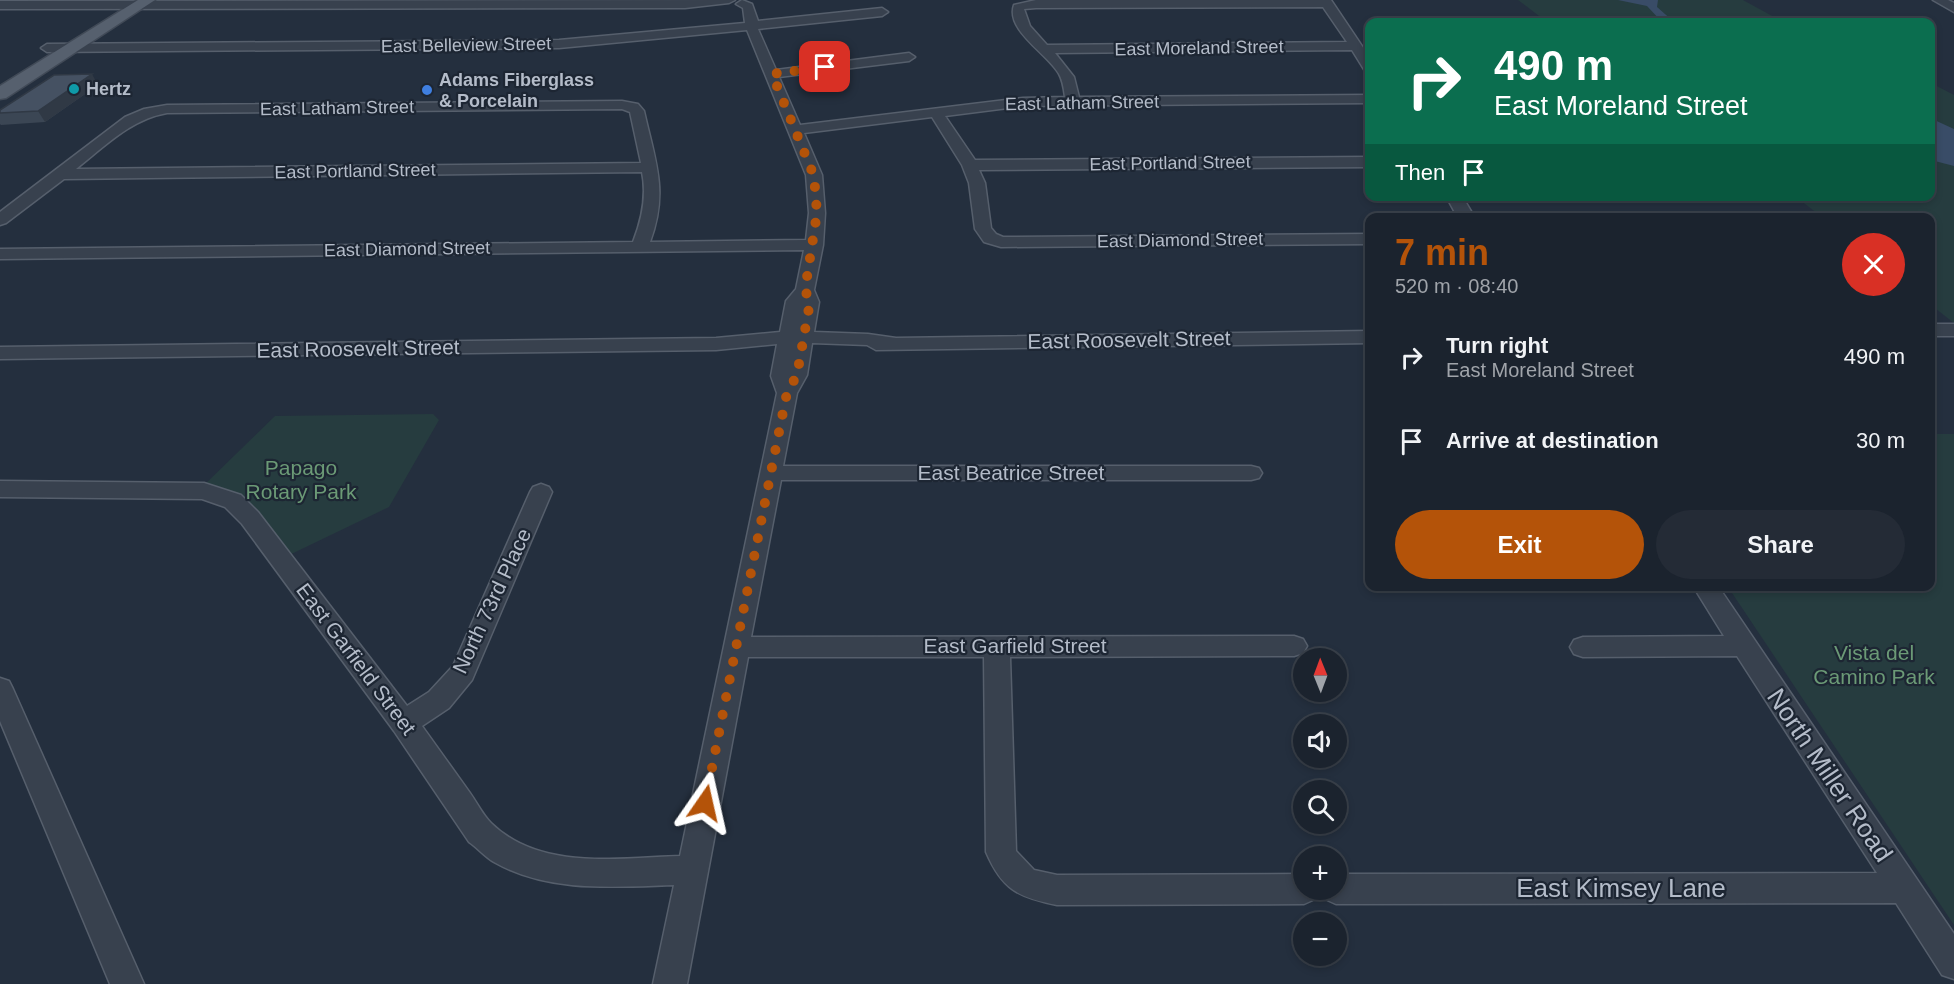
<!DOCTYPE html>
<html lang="en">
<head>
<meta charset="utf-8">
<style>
	:root { --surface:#1b232e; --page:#242b36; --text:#f1f3f6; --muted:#a0a4aa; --line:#39404a; --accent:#b45309 }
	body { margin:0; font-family:Arial,sans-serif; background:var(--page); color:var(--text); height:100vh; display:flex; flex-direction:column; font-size:22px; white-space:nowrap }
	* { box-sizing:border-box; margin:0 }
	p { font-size:20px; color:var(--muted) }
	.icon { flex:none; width:33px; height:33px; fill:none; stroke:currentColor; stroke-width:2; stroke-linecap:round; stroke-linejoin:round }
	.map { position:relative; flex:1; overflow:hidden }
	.drawer { position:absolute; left:1365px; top:213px; width:570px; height:378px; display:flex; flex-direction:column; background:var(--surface); border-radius:12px; box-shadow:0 3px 9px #0003,0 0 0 2px var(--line) }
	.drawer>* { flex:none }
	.guide { position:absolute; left:1365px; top:18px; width:570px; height:183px; border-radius:12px; box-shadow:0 3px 9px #0003,0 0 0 2px var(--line); background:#0b6e4f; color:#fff; overflow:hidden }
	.needle { width:39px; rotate:359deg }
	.fabs { position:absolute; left:1293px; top:648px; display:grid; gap:12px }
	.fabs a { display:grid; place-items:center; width:54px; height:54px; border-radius:50%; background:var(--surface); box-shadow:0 3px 9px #0003,0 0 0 2px var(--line); font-size:30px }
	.pin { position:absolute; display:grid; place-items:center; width:51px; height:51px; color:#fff; margin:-26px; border-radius:12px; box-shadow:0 3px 9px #0006 }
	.me { position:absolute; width:66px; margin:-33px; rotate:11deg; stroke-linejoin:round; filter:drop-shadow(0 0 4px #0008) }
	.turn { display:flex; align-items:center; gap:21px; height:126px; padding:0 30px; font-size:27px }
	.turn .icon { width:78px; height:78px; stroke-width:2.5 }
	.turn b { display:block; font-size:42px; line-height:51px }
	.then { display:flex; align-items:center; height:57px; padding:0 30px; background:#0003; gap:12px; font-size:22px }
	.round { display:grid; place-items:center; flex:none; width:63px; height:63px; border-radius:32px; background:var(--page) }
	.head { display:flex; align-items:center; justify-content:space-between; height:102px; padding:0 30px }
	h1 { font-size:36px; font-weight:700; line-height:45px; color:var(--accent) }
	.action { display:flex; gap:12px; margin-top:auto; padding:12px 30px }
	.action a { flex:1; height:69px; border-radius:36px; background:var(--accent); color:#fff; font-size:24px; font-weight:700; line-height:69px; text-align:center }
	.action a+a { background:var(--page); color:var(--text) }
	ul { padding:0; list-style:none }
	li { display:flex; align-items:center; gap:18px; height:84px; padding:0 30px }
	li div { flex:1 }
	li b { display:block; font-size:22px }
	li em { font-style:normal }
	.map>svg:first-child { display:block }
	.green { fill:#263c3f }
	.water { fill:#394c67 }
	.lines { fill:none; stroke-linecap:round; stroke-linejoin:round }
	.minor-casing { stroke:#565f6c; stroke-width:3 }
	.major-casing { stroke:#414a57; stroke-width:3 }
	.minor { fill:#38414e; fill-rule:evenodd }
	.major { fill:#56606e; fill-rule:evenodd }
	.wall { fill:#3b4654 }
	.shaded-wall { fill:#303945 }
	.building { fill:#455162; stroke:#303945; stroke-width:1.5 }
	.route { stroke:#b45309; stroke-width:10; stroke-dasharray:0 18 }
	.culture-dot { fill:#0f9aa8; stroke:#1d2633; stroke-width:2 }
	.shop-dot { fill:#3f7fe0; stroke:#1d2633; stroke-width:2 }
	.labels { text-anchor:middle; stroke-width:4.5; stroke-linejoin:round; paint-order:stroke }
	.far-street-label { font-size:18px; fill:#b4bcc9; stroke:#1d2633 }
	.far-poi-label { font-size:18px; font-weight:bold; fill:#b4bcc9; stroke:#1d2633; text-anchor:start }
	.street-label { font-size:21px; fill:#b4bcc9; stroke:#1d2633 }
	.park-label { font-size:21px; fill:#6b9a76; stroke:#1d2633 }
	.near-street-label { font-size:26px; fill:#b4bcc9; stroke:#1d2633 }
</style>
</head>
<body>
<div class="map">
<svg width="1954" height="984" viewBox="0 0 1954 984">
	<rect width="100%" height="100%" fill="#242f3e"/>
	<!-- green -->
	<g class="green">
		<path d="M1518,0H1743L1783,22H1547Z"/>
		<path d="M1931,83L1954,95V323L1931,305L1930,218L1822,217L1796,197L1930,196Z"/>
		<path d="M433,414L439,420L389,507L281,559L250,516L198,491L275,416Z"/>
		<path d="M1931,434H1954V925L1728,587L1930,586Z"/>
	</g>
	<!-- water -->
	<g class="water">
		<path d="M1618,0H1658L1657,7L1674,22H1662L1647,6Z"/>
		<path d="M1930,118L1954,129V166L1931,160Z"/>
	</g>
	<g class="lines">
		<defs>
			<g id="minor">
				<path d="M735,0L729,3L685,8L0,9V1Z"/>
				<path d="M742,0L752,4L758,21L882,8L888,12L882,16L758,29L776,70L909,53L915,57L909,61L779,77L800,125L1023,98L1065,97C1064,90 1063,81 1059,74C1048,54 1005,30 1014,5L1036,0H1331L1370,58V72L1365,71L1352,50L1055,53L1074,77L1079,97L1370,95V103L1023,106L945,116L975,160L1370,157V167L979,170L985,183L991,228L996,234L1003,237L1370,234V244L1001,247L984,242L975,229L969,183L962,165L932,117L804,133L822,175L825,213L823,245L814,290L819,302L814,332L868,334L896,338L1370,331V343L876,350L867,345L812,343L807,375L797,393L783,466H1251L1259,468L1262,473L1259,478L1251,480H781L751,637L1294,636L1303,639L1307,646L1303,653L1294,656L1010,657L1016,851L1034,870L1057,875L1304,874V890H1319L1315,899L1304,904L1057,905C1017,897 1002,889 986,852L984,657H748L687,984H653L674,885C613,887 549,893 494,862C485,857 478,848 469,842L394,731L242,524L225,507L202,499L0,497V481L204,483L241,495L258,512L407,706L429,692L453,666L530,492L533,487L541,484L549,487L552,492L472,680L449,708L422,726C438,748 454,771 470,793C477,803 483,815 491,823C540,871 618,858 680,856L777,393L771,376L777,344L716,350L0,359V347L716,338L780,332L786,301L796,289L804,250L0,259V249L633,242C642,219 647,196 642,172L64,179L6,223L0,225V212L125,117L144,109L167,105L622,101L638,104L644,111C655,161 669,191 650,242L806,240L809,213L806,175L747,30L559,48L47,52L41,48L47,44L559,40L745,23L743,8L736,4ZM1323,7L1347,42L1047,45L1030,26L1024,9L1036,8ZM622,109L630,112L641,163L76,169C104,147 131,119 167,113Z"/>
				<path d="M1933,0H1948L1954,3V12Z"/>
				<path d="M1446,196H1462L1475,218H1458Z"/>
				<rect x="1930" y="324" width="24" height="12"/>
				<path d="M1693,586H1718L1954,934V979L1942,975L1896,903L1336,904L1325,899L1321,890H1336V874L1877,873L1737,656L1583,657L1574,654L1570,647L1574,640L1583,637L1724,636Z"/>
				<path d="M0,678L9,681L13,689L144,984H110L0,721Z"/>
			</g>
			<path id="major" d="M138,0H155L6,98L0,99V86Z"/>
		</defs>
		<!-- minor casing -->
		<use href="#minor" class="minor-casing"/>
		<!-- major casing -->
		<use href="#major" class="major-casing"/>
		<!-- minor -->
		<use href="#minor" class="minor"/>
		<!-- major -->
		<use href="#major" class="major"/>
	</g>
	<!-- wall -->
	<path class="wall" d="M98,85L45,122L1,125L0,124V110Z"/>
	<!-- shaded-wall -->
	<path class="shaded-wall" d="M92,74L98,85L45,122L38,111Z"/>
	<!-- building -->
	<path class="building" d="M92,74L38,111L0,113V110L54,75Z"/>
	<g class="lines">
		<!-- route -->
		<path class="route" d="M705,803L784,407L787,393L797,375L810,302L805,290L817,213L814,176L772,74L825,67"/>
	</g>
	<!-- markers -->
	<circle class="culture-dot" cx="74" cy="89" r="6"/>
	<circle class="shop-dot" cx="427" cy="90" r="6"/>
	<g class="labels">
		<!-- far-street labels -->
		<g class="far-street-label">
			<text transform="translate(466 45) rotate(-1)" y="6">East Belleview Street</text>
			<text transform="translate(1199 48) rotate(-1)" y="6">East Moreland Street</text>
			<text transform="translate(1082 103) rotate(-1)" y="6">East Latham Street</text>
			<text transform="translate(337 108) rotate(-1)" y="6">East Latham Street</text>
			<text transform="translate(1170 163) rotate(-1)" y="6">East Portland Street</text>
			<text transform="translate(355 171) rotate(-1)" y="6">East Portland Street</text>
			<text transform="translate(1180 240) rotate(-1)" y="6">East Diamond Street</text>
			<text transform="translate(407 249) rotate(-1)" y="6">East Diamond Street</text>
		</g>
		<!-- far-poi labels -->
		<g class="far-poi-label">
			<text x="439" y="86">Adams Fiberglass<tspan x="439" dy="21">&amp; Porcelain</tspan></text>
			<text x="86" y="95">Hertz</text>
		</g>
		<!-- street labels -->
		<g class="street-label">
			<text transform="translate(1129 340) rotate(-1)" y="7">East Roosevelt Street</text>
			<text transform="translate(358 349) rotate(-1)" y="7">East Roosevelt Street</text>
			<text x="1011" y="480">East Beatrice Street</text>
			<text transform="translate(492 601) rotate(-65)" y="7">North 73rd Place</text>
			<text x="1015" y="653">East Garfield Street</text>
			<text transform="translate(356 659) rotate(53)" y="7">East Garfield Street</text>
		</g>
		<!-- park labels -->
		<g class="park-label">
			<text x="301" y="475">Papago<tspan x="301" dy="24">Rotary Park</tspan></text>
			<text x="1874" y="660">Vista del<tspan x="1874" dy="24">Camino Park</tspan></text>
		</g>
		<!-- near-street labels -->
		<g class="near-street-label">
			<text transform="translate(1830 775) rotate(56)" y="9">North Miller Road</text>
			<text x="1621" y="897">East Kimsey Lane</text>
		</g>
	</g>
</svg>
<div class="fabs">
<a><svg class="needle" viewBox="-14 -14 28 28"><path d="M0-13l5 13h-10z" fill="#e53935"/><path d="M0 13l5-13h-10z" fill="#a0a4aa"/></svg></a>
<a><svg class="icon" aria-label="sound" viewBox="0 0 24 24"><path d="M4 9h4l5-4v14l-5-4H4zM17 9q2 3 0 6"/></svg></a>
<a><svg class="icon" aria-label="search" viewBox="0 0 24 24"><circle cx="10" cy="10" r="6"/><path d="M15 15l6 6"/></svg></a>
<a>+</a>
<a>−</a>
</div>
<div class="pin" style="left:825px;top:67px;background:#d93025"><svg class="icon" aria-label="arrive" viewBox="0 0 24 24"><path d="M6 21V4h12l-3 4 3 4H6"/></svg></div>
<svg class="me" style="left:705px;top:803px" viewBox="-20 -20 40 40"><path d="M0-17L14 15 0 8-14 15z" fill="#b45309" stroke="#fff" stroke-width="4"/></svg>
<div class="guide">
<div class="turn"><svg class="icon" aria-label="right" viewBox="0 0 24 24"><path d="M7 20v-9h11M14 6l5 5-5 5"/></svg><div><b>490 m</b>East Moreland Street</div></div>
<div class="then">Then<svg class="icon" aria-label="arrive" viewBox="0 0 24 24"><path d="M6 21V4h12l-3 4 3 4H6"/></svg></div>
</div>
<section class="drawer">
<div class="head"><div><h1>7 min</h1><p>520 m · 08:40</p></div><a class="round" style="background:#d93025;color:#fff"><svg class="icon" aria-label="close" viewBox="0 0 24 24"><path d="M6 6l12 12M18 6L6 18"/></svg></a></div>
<ul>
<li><svg class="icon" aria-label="right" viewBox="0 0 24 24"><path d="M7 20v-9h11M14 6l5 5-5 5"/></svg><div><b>Turn right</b><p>East Moreland Street</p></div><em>490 m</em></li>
<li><svg class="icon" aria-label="arrive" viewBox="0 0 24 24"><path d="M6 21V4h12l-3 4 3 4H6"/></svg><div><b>Arrive at destination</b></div><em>30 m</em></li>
</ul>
<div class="action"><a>Exit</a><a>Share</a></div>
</section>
</div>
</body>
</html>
